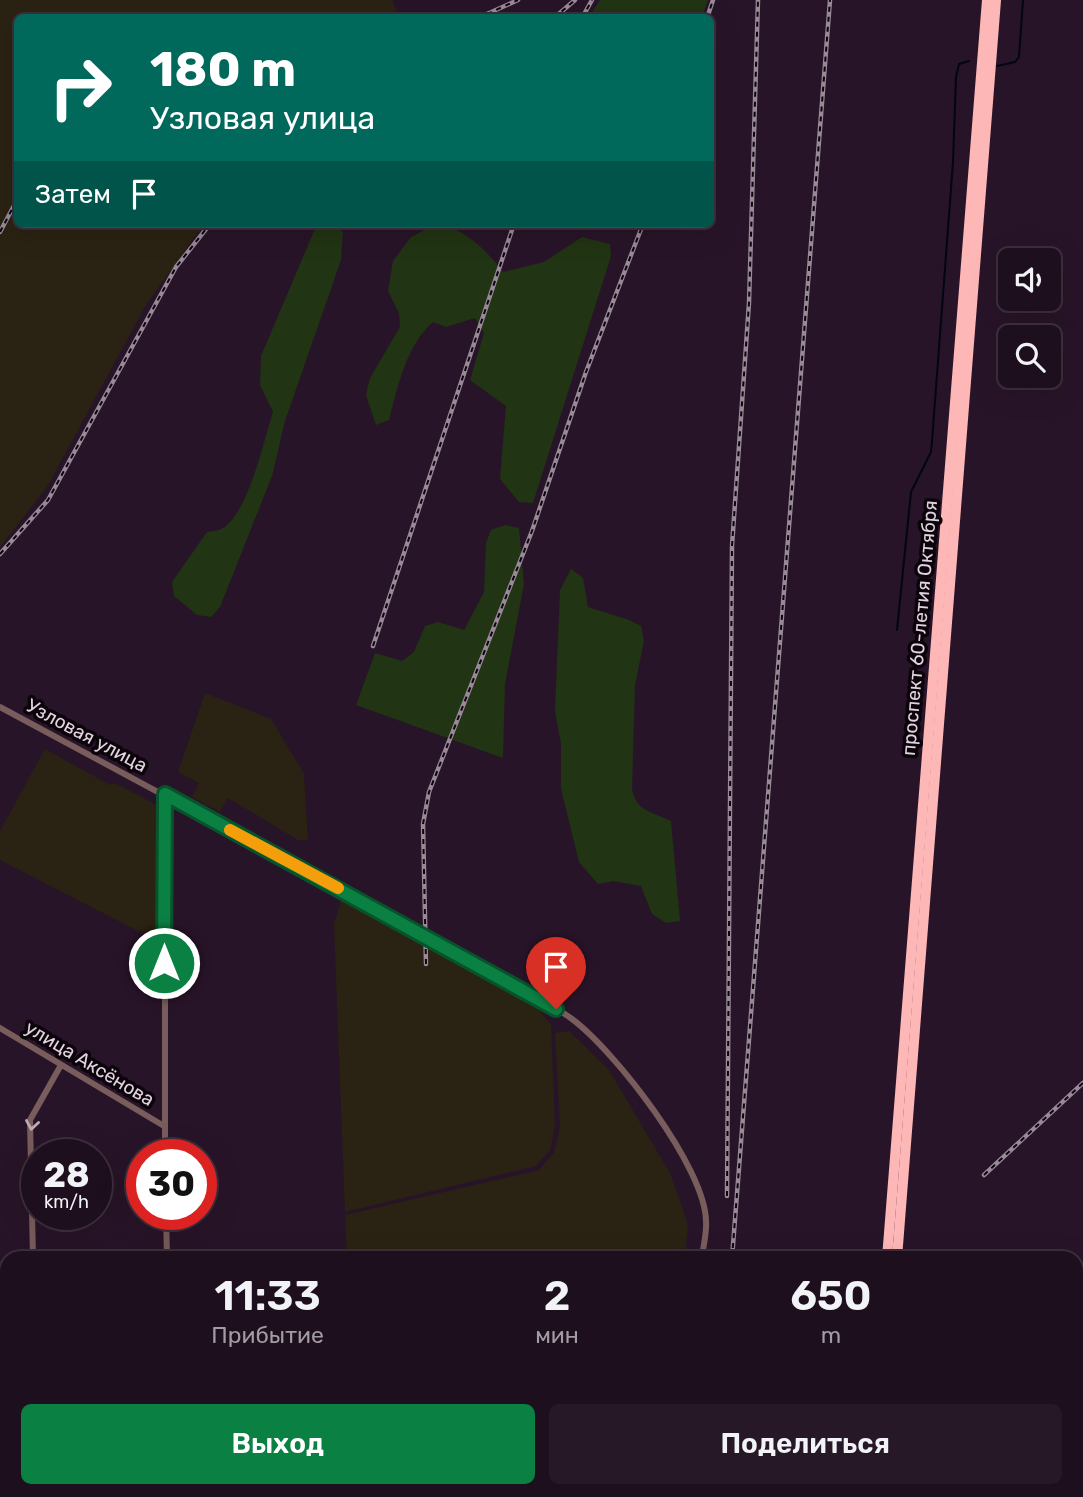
<!DOCTYPE html>
<html lang="ru">
<head>
<meta charset="utf-8">
<style>
	:root { --surface:#1e0f1e; --page:#261827; --text:#f1f3f6; --muted:#a19ca4; --line:#3c2f3c; --accent:#0b8043 }
	body { margin:0; font-family:Rubik,sans-serif; background:var(--page); color:var(--text); height:100vh; display:flex; flex-direction:column; font-size:26px; white-space:nowrap }
	* { box-sizing:border-box; margin:0 }
	p { font-size:23px; color:var(--muted) }
	.icon { flex:none; width:38px; height:38px; fill:none; stroke:currentColor; stroke-width:2; stroke-linecap:round; stroke-linejoin:round }
	.map { position:relative; flex:1; overflow:hidden }
	.sheet { position:absolute; left:0px; top:1251px; width:1083px; height:247px; display:flex; flex-direction:column; background:var(--surface); border-radius:21px 21px 0 0; box-shadow:0 7px 28px #0002,0 0 0 2px var(--line) }
	.sheet>* { flex:none }
	.top-card { position:absolute; left:14px; top:14px; width:700px; height:214px; border-radius:10px; box-shadow:0 7px 28px #0002,0 0 0 2px var(--line); background:#00695c; color:#fff; overflow:hidden }
	.controls { position:absolute; left:998px; top:248px; display:grid; gap:14px }
	.controls a { display:grid; place-items:center; width:63px; height:63px; border-radius:10px; background:var(--surface); box-shadow:0 7px 28px #0002,0 0 0 2px var(--line); font-size:35px }
	.speed { position:absolute; left:21px; top:1139px; display:flex; gap:14px; font-size:35px; font-weight:700; text-align:center }
	.speed>* { display:grid; place-content:center; width:91px; height:91px; border-radius:50%; background:var(--surface); box-shadow:0 7px 28px #0002,0 0 0 2px var(--line); line-height:1 }
	.speed small { font-size:18px; font-weight:400 }
	.speed .limit { border:10px solid #d22; background:#fff; color:#111 }
	.pin { position:absolute; display:grid; place-items:center; width:60px; height:60px; color:#fff; margin:-72px -30px; border-radius:50% 50% 50% 0; rotate:-45deg; box-shadow:0 0 7px #0007 }
	.pin .icon { rotate:45deg }
	.me { position:absolute; width:77px; margin:-38px; rotate:0deg; stroke-linejoin:round; filter:drop-shadow(0 0 5px #0008) }
	.turn { display:flex; align-items:center; gap:24px; height:147px; padding:0 21px; font-size:32px }
	.turn .icon { width:91px; height:91px; stroke-width:2.5 }
	.turn b { display:block; font-size:49px; line-height:60px }
	.then { display:flex; align-items:center; height:66px; padding:0 21px; background:#0003; gap:14px; font-size:26px }
	.eta { display:flex; justify-content:space-evenly; align-items:center; height:119px; text-align:center }
	.eta b { font-size:42px; font-weight:600; line-height:49px }
	.action { display:flex; gap:14px; margin-top:auto; padding:14px 21px }
	.action a { flex:1; height:80px; border-radius:10px; background:var(--accent); color:#fff; font-size:28px; font-weight:600; line-height:80px; text-align:center }
	.action a+a { background:var(--page); color:var(--text) }
	.map>svg:first-child { display:block }
	.industrial { fill:#2a2212 }
	.green { fill:#213413 }
	.lines { fill:none; stroke-linecap:round; stroke-linejoin:round }
	.stream { stroke:#00070f; stroke-width:2 }
	.minor { stroke:#785d5c; stroke-width:6 }
	.highway { stroke:#fdb7b6; stroke-width:10 }
	.tram { stroke:#988898; stroke-width:2 }
	.rail-casing { stroke:#988898; stroke-width:4.5 }
	.rail { stroke:#0c040b; stroke-width:2; stroke-dasharray:5; stroke-linecap:butt }
	.oneway { stroke:#bcaab2 }
	.route-casing { stroke:#07532c; stroke-width:18 }
	.route { stroke:#0b8043; stroke-width:12 }
	.slow { stroke:#f59e0b; stroke-width:12 }
	.labels { text-anchor:middle; stroke-width:7; stroke-linejoin:round; paint-order:stroke }
	.street-label { font-size:19px; fill:#e1d3e0; stroke:#0c040b }
</style>
</head>
<body>
<div class="map">
<svg width="1083" height="1497" viewBox="0 0 1083 1497">
	<rect width="100%" height="100%" fill="#281428"/>
	<!-- industrial -->
	<g class="industrial">
		<path d="M0,0H392L399,17L18,18V224H204L146,305L47,487L0,547Z"/>
		<path d="M205,693L271,719L304,774L308,841L298,840L228,798L220,812L192,797L199,783L178,772Z"/>
		<path d="M45,749L110,785L115,783L159,806L158,936L138,931L0,860V831Z"/>
		<path d="M341,901L504,982L533,1002L551,1025L555,1126L550,1150L536,1166L345,1212L334,924Z"/>
		<path d="M569,1031L609,1070L670,1173L688,1224L685,1258H347L345,1215L539,1170L554,1152L560,1127L555,1033Z"/>
		<path d="M464,1491H665L664,1497H633L621,1493L607,1497H483Z"/>
	</g>
	<!-- green -->
	<g class="green">
		<path d="M600,0H708L702,17H589Z"/>
		<path d="M317,224H329L343,232L341,260L285,421L272,476L220,607L211,617L197,615L174,596L172,582L207,532C212,531 219,531 223,528C248,513 264,440 273,412L260,385L261,356Z"/>
		<path d="M437,224C466,229 486,250 503,272L544,262L582,237L610,244L611,256L533,503L519,502L500,479L506,406L470,380L484,333L475,318L446,327L433,322C406,346 398,386 389,420L376,425L366,395L370,378L400,327L399,313L388,291L393,261L411,237Z"/>
		<path d="M505,525L519,528L524,584L505,684L503,758L356,705L375,653L402,661L414,652L425,626L438,622L464,630L484,592L486,543L491,530Z"/>
		<path d="M571,569L583,578L588,607L629,620L641,626L644,641L635,685L632,789C637,813 652,811 671,821L680,921L666,923L652,914L641,886L613,881L598,884L579,862L561,789V744L555,711L560,590Z"/>
		<path d="M928,1491H973L983,1497H926Z"/>
	</g>
	<g class="lines">
		<!-- stream -->
		<g class="stream">
			<path d="M997,66L1015,62L1019,57L1023,0"/>
			<path d="M897,630L911,492L931,452L932,441L953,162L956,77L959,64L969,61"/>
		</g>
		<!-- minor -->
		<g class="minor">
			<path d="M0,707L522,988C538,998 556,1007 572,1019C615,1051 705,1167 706,1221C707,1233 703,1246 702,1258"/>
			<path d="M165,795V1155"/>
			<path d="M0,1028L164,1126"/>
			<path d="M166,1214L167,1258"/>
			<path d="M33,1258L30,1120L61,1065"/>
			<path d="M0,1420H7"/>
			<path d="M41,1491V1497"/>
			<path d="M403,1491L421,1497"/>
			<path d="M682,1497L683,1491"/>
		</g>
		<!-- highway -->
		<g class="highway">
			<path d="M887,1258L987,0"/>
			<path d="M897,1258L996,0"/>
			<path d="M877,1497V1491"/>
			<path d="M887,1497V1491"/>
		</g>
		<!-- tram -->
		<g class="tram">
			<path d="M145,1491L146,1497"/>
			<path d="M425,1491L444,1497"/>
		</g>
		<defs>
			<g id="rail">
				<path d="M478,18L518,0"/>
				<path d="M554,18L575,0"/>
				<path d="M582,18L592,0"/>
				<path d="M707,18L713,0"/>
				<path d="M0,232L18,198"/>
				<path d="M0,554L48,500L176,267L210,224"/>
				<path d="M373,646L514,224"/>
				<path d="M426,964L423,824L429,792L532,531L586,372L643,224"/>
				<path d="M984,1175L1083,1083"/>
				<path d="M727,1196L732,546L749,303L758,0"/>
				<path d="M732,1258L830,0"/>
				<path d="M1076,1311L1083,1300"/>
				<path d="M1076,1418L1083,1406"/>
				<path d="M707,1497L708,1491"/>
				<path d="M1031,1497L1035,1491"/>
			</g>
		</defs>
		<!-- rail casing -->
		<use href="#rail" class="rail-casing"/>
		<!-- rail -->
		<use href="#rail" class="rail"/>
	</g>
	<!-- one-way arrows -->
	<defs><path id="oneway-chevron" d="M-2-3.5L2.5 0L-2 3.5" fill="none" stroke-width="1.6" stroke-linecap="round" stroke-linejoin="round" transform="scale(1.75)"/></defs>
	<use class="oneway" href="#oneway-chevron" transform="translate(32 1125) rotate(99)"/>
	<g class="lines">
		<defs>
			<path id="route" d="M164,963L165,794L556,1009"/>
		</defs>
		<!-- route casing -->
		<use href="#route" class="route-casing"/>
		<!-- route -->
		<use href="#route" class="route"/>
		<!-- slow -->
		<path class="slow" d="M230,830L338,888"/>
	</g>
	<g class="labels">
		<!-- street labels -->
		<g class="street-label">
			<text transform="translate(919 628) rotate(-85)" y="7">проспект 60-летия Октября</text>
			<text transform="translate(87 735) rotate(28)" y="7">Узловая улица</text>
			<text transform="translate(90 1063) rotate(31)" y="7">улица Аксёнова</text>
		</g>
	</g>
</svg>
<div class="controls">
<a><svg class="icon" aria-label="sound" viewBox="0 0 24 24"><path d="M4 9h4l5-4v14l-5-4H4zM17 9q2 3 0 6"/></svg></a>
<a><svg class="icon" aria-label="search" viewBox="0 0 24 24"><circle cx="10" cy="10" r="6"/><path d="M15 15l6 6"/></svg></a>
</div>
<div class="speed"><div>28<small>km/h</small></div><div class="limit">30</div></div>
<div class="pin" style="left:556px;top:1009px;background:#d93025"><svg class="icon" aria-label="arrive" viewBox="0 0 24 24"><path d="M6 21V4h12l-3 4 3 4H6"/></svg></div>
<svg class="me" style="left:164px;top:963px" viewBox="-20 -20 40 40"><circle r="17" fill="#0b8043" stroke="#fff" stroke-width="3"/><path d="M0-11L8 9 0 5-8 9z" fill="#fff"/></svg>
<div class="top-card">
<div class="turn"><svg class="icon" aria-label="right" viewBox="0 0 24 24"><path d="M7 20v-9h11M14 6l5 5-5 5"/></svg><div><b>180 m</b>Узловая улица</div></div>
<div class="then">Затем<svg class="icon" aria-label="arrive" viewBox="0 0 24 24"><path d="M6 21V4h12l-3 4 3 4H6"/></svg></div>
</div>
<section class="sheet">
<div class="eta">
<div><b>11:33</b><p>Прибытие</p></div>
<div><b>2</b><p>мин</p></div>
<div><b>650</b><p>m</p></div>
</div>
<div class="action"><a>Выход</a><a>Поделиться</a></div>
</section>
</div>
</body>
</html>
